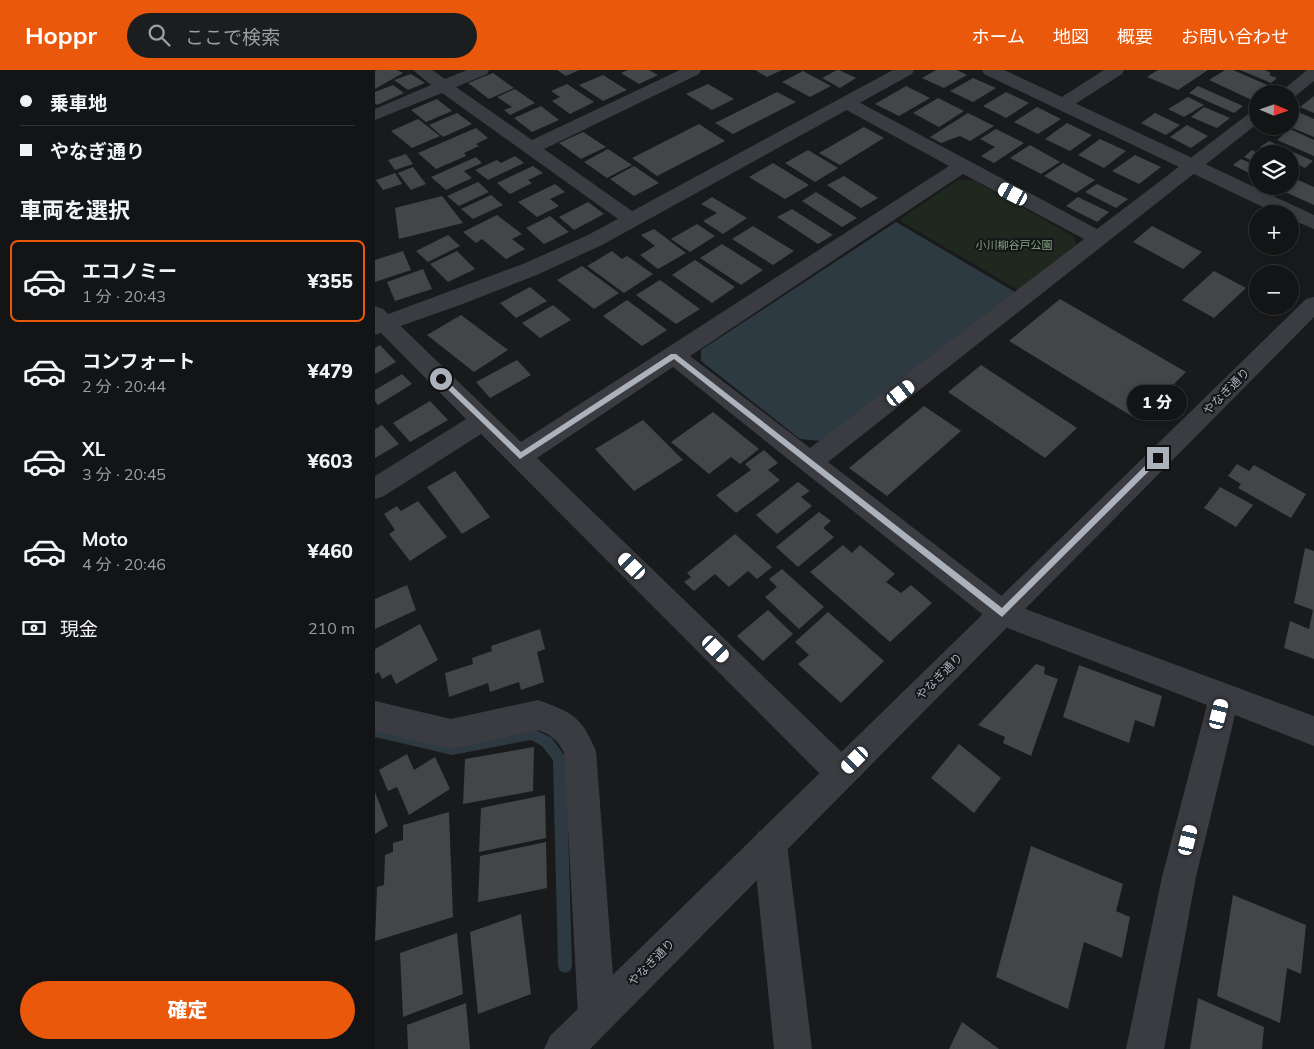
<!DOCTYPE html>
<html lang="ja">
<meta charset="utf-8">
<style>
body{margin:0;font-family:Mulish,"Noto Sans JP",sans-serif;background:#1c1d1e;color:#f1f3f6;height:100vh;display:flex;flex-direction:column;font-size:19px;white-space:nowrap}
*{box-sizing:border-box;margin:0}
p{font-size:16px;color:#9d9ea0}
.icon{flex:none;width:28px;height:28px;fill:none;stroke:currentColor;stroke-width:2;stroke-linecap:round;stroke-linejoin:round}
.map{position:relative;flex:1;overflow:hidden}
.details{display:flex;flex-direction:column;background:#131415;width:375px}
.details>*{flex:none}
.banner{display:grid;align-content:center;height:110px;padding:0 20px;background:#131415}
.needle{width:32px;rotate:92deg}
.controls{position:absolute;left:874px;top:15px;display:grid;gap:10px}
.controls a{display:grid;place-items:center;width:50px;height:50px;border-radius:50%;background:#131415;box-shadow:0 2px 8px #0003,0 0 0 1px #323334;font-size:25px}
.end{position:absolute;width:22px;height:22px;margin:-11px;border:6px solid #abb2bc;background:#111;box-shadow:0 0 0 2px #111}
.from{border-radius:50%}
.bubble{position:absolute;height:35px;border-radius:18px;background:#131415;box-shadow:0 2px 8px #0003,0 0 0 1px #323334;font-size:16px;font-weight:800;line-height:35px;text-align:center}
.car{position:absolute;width:15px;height:30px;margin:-15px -8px;border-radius:6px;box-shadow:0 0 4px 1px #0007;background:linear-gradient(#fff 24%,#345 0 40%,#fff 0 76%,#345 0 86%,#fff 0)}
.banner b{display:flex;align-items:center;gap:18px;height:48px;font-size:19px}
.banner b+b{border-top:1px solid #323334}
.banner i{width:12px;height:12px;background:#f1f3f6}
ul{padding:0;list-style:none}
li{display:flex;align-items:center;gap:15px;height:82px;margin:0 10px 8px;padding:0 10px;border:2px solid transparent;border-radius:8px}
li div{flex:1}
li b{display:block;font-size:19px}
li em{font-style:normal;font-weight:800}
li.on{border-color:#ea580c}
li>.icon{width:45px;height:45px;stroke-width:1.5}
h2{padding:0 20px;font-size:22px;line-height:60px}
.pay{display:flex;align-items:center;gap:12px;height:55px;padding:0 20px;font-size:19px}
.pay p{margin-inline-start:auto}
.button{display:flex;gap:10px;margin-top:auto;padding:10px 20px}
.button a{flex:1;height:58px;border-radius:30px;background:#ea580c;color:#fff;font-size:20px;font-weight:800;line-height:58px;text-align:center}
header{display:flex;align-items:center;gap:30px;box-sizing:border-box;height:70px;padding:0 25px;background:#ea580c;color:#fff}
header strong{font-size:24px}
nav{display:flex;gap:28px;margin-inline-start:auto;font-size:18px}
.search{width:350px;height:45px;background:#1c1d1e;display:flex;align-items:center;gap:12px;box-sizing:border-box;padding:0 18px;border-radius:28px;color:#9d9ea0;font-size:19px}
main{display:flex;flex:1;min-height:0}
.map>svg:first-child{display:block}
.green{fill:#1f281f}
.water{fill:#2e3a41}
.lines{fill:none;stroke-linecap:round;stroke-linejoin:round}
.stream{fill:#2e3a41;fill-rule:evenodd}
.building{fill:#434549}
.minor{fill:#3a3c41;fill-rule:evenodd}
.tertiary{fill:#3a3c41;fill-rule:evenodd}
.route{fill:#abb2bc}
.labels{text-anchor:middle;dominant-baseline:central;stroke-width:4;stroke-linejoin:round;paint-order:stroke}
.far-park-label{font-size:11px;fill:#82a881;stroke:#141517}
.street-label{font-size:12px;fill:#abb2bc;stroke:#141517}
</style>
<header>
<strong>Hoppr</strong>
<div class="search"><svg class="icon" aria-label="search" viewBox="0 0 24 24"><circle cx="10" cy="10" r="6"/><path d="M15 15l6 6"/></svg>ここで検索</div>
<nav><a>ホーム</a><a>地図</a><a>概要</a><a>お問い合わせ</a></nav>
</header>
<main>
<section class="details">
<div class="banner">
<b><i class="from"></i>乗車地</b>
<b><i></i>やなぎ通り</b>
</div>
<h2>車両を選択</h2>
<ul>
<li class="on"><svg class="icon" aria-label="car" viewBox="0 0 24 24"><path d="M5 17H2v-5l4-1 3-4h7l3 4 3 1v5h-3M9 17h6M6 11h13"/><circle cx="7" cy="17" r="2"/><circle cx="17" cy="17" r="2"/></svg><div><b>エコノミー</b><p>1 分 · 20:43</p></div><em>¥355</em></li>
<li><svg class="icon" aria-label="car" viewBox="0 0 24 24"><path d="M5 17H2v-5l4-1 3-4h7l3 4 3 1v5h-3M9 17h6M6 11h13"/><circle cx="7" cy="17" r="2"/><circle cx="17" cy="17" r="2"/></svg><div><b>コンフォート</b><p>2 分 · 20:44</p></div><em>¥479</em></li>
<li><svg class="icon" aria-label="car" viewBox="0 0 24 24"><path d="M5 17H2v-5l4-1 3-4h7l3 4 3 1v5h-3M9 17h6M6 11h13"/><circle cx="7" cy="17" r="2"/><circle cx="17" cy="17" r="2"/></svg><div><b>XL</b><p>3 分 · 20:45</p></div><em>¥603</em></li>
<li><svg class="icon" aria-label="car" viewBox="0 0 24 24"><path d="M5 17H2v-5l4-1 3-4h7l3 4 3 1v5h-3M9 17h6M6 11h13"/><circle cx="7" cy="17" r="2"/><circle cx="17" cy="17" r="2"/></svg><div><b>Moto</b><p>4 分 · 20:46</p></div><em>¥460</em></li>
</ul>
<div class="pay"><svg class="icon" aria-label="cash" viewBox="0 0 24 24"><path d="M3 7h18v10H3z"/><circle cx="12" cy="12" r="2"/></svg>現金<p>210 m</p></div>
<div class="button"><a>確定</a></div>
</section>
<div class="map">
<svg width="939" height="979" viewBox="0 0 939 979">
<rect width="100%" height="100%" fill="#191a1c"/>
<polygon class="green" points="583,110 598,110 698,166 701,175 643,220 524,150"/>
<polygon class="water" points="521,152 640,222 446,371 425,369 326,291 326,280"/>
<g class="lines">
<polygon class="stream" points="0,655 77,673 157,658 177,668 191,688 197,896 195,901 190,903 185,901 183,896 178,690 167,676 156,670 77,685 0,667"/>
</g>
<g class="building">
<polygon points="2,0 22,0 28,3 0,19 0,1"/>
<polygon points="182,0 204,0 191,6"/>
<polygon points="253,0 274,0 283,5 264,14 246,3"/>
<polygon points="380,0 407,0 392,7"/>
<polygon points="462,0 464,0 481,8 465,18 447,8"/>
<polygon points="561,0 582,0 592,5 569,18 547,8"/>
<polygon points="783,0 833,0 803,20 772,7"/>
<polygon points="850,0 858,0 899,18 890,24 882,24 882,29 879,31 834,10"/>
<polygon points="865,0 890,0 896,3 894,5 902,8 896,13"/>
<polygon points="428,1 456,16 435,27 407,12"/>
<polygon points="118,3 139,18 114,29 93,13"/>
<polygon points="36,4 50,13 33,20 19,10"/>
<polygon points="228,5 252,20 228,31 204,15"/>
<polygon points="598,8 621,18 598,32 575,21"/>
<polygon points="192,14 219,32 195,44 177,31 185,27 176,21"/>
<polygon points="333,14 359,29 337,40 311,24"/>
<polygon points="18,15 29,23 2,35 0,33 0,22"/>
<polygon points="531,16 555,28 524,46 500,34"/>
<polygon points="823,16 868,36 859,43 814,23"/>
<polygon points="140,19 160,33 135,45 129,40 137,37 122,27"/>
<polygon points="402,22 421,32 358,64 340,53"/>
<polygon points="631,22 654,33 631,48 608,36"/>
<polygon points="939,26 939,43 925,37"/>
<polygon points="813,27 829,35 809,47 793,39"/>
<polygon points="563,28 589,41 564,57 538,43"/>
<polygon points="62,29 77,41 51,52 36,40"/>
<polygon points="166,36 184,50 157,62 139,48"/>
<polygon points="662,37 686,49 663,64 639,52"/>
<polygon points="829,37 855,48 842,58 816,47"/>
<polygon points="921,41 939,49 939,67 915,57 915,46"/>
<polygon points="82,43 97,54 68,67 54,55"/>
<polygon points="593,43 619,56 595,71 585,66 566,73 555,67"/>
<polygon points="780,43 805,55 791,65 766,53"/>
<polygon points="43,49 65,66 37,78 16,61"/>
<polygon points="692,53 717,65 695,81 670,69"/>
<polygon points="324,54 350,71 282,106 257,88"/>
<polygon points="812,55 833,66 816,78 795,67"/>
<polygon points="489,57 509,68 465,95 444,83"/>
<polygon points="101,58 113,68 101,74 104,76 89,83 91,86 61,99 43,83"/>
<polygon points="621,59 649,73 619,93 606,86 620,77 605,69"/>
<polygon points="915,59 939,70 939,86 902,70"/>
<polygon points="208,62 231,77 206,89 184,73"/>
<polygon points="725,69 751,81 729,98 703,85"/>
<polygon points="894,71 938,91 930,98 915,90 915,84 901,84 885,77"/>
<polygon points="655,75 685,92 666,104 635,88"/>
<polygon points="233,79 257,95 232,108 209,92"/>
<polygon points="433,80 463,98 440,112 410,93"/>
<polygon points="877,80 882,83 882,93 869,87"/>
<polygon points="31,84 38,94 20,100 13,90"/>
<polygon points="760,85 786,97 764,114 737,101"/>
<polygon points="140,86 149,93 113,110 100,100 122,90 126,93"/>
<polygon points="101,87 107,93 89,101 97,108 71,120 56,107"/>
<polygon points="866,89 882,96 882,107 858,95"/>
<polygon points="398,93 434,115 410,129 374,107"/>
<polygon points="688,93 720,110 701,123 669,106"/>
<polygon points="158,96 168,103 153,110 157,113 135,124 122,113"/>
<polygon points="259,96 284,113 259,126 235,109"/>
<polygon points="38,97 51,114 36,120 23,103"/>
<polygon points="20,103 27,114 8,120 1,110"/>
<polygon points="469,106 503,128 486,138 452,115"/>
<polygon points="923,110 939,117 939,135 910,122"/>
<polygon points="103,112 114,122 84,136 72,126"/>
<polygon points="180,114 190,122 175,129 184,136 162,147 143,132"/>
<polygon points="722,114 753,129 741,138 710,122"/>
<polygon points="441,122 482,148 467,157 427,131"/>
<polygon points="116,125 128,135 98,149 86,139"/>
<polygon points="67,126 88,153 24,169 20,138"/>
<polygon points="337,127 372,148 348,164 328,151 342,143 326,134"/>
<polygon points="703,127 734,142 722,152 691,136"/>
<polygon points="213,132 229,144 199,160 184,147"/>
<polygon points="417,139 458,165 443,174 402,147"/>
<polygon points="122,145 147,164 137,169 150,179 131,189 107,169 101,173 88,162"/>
<polygon points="175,146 194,162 169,174 151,158"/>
<polygon points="322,154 340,166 315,182 296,169"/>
<polygon points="378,156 419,181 398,195 357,169"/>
<polygon points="777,156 827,182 808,199 758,172"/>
<polygon points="279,159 311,183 283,199 265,185 280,176 266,165"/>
<polygon points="73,165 85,176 53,192 41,181"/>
<polygon points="347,174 388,200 366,215 325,188"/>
<polygon points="28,181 36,200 0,212 0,190"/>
<polygon points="82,181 100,199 73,212 55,194"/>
<polygon points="237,181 247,189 252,186 278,204 249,223 212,196"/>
<polygon points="320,190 360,217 337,233 297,205"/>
<polygon points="207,196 244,223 219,239 182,210"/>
<polygon points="48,199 57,219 20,231 12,212"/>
<polygon points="839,201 871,218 839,248 807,230"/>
<polygon points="285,210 325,239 301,254 261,225"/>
<polygon points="155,217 172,231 141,248 125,233"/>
<polygon points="685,229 811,302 763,350 634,271"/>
<polygon points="252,230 292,260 267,276 228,246"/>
<polygon points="178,235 196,250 165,268 147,253"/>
<polygon points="86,245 133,280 99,302 52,265"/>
<polygon points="5,275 21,292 0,304 0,278"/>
<polygon points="142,290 156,305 115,328 101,312"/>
<polygon points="606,295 702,358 670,388 573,322"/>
<polygon points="27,304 37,314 3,335 0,331 0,320"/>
<polygon points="55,331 73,350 35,372 18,353"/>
<polygon points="549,336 586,361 512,426 474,398"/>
<polygon points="338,342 384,379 365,394 356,387 334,404 296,372"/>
<polygon points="268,350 308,390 259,421 220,379"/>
<polygon points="7,355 24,374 0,388 0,359"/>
<polygon points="389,380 403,393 393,400 405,410 361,443 341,425 376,400 370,394"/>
<polygon points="862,394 874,401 879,395 931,424 916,448 863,418 866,414 853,406"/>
<polygon points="80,401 115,447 87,464 52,417"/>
<polygon points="423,412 435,421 426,427 437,436 402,464 381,445"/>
<polygon points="845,417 878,435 861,457 829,438"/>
<polygon points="43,431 72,467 35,491 14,464 20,460 9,444 22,436 26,441"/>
<polygon points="444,442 456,451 448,458 459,467 423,497 401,477"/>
<polygon points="360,464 397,497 382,509 373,501 354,517 340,504 319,521 309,512 316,507 312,503"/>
<polygon points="468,475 477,483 485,475 520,504 511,512 526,523 536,515 557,533 515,572 435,502"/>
<polygon points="930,478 939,481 939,589 909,578 915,551 934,559 938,540 919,533"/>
<polygon points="407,499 449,537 424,559 390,527 402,517 394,509"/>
<polygon points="32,515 41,540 0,559 0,529"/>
<polygon points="393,540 418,564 388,591 362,566"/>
<polygon points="453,542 509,591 466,633 423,594 434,585 420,572"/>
<polygon points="45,554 63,590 21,614 16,604 7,609 4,602 0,604 0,579"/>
<polygon points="165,559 170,579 162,582 169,612 146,620 144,612 115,622 113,613 74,627 70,603 98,594 97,588 117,581 116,576"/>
<polygon points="661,594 670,597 669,604 683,609 656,686 628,673 630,667 603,655"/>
<polygon points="704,595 787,626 779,657 760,650 754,673 688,647"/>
<polygon points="584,674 626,708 599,743 556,708"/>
<polygon points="159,677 158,721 88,734 90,689"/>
<polygon points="32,684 39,700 60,687 75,719 34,745 22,717 13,721 4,700"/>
<polygon points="0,722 13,756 0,764"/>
<polygon points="170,725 171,768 104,782 106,738"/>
<polygon points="74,742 78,847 0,871 2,817 9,815 10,785 18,782 18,773 28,770 28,755"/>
<polygon points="171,772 172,818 103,832 105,786"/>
<polygon points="656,776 748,814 741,841 755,847 747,888 709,872 693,939 621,907"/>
<polygon points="858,825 931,855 926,904 912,898 905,953 842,926"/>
<polygon points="146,844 156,924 103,944 95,862"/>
<polygon points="82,863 88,924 28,947 25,883"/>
<polygon points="823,928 889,957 887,979 815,979"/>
<polygon points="91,933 95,979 33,979 32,955"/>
<polygon points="587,952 624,979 574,979"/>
</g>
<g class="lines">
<g class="minor">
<polygon points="38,0 57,0 70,9 92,0 114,0 112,4 81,17 157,70 305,0 326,0 324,4 169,79 264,146 267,150 264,154 257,156 250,154 67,23 0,50 0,39 56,15"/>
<polygon points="729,0 749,0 747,4 694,38 688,39 682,38 679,34 682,30"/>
<polygon points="932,0 939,0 939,11 918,28 915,28 915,24 903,24"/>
<path d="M 472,28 L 478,29 L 722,159 L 876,42 L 882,41 L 882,54 L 453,392 L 637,534 L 939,646 L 939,676 L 860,645 L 821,807 L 789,979 L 751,979 L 787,807 L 832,635 L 617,552 L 298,297 L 162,388 L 477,692 L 482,703 L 477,714 L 466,719 L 455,714 L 106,364 L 9,426 L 0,429 L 0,406 L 91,349 L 0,257 L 0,236 L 8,239 L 146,372 L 574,96 L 466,37 L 463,33 L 466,29 ZM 588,104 L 709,169 L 435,378 L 315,286 Z"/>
<path d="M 163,630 C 198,643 206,646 221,681 L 241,945 L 235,958 L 222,964 L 209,958 L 203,945 L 189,683 C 184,671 175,664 163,660 L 76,679 L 0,661 L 0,631 L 76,649 Z"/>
<polygon points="395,757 407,762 412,774 437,979 399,979 378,774 383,762"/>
</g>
<g class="tertiary">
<polygon points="518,0 539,0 537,4 227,175 164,204 85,235 0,265 0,249 148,194 213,165"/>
<polygon points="607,0 629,0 939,145 939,159 915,149 915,144 903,144 609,4"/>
<polygon points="939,227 939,247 215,979 169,979 175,966 931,229"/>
</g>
</g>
<polygon class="route" points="296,284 301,284 627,538 780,386 786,386 787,388 627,547 299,289 145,389 62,309 68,307 146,382"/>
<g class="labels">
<g class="far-park-label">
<text x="639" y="175">小川柳谷戸公園</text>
</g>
<g class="street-label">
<text transform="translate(851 321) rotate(-45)">やなぎ通り</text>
<text transform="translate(564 606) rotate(-45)">やなぎ通り</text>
<text transform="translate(276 892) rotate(-45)">やなぎ通り</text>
</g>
</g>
</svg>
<div class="controls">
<a><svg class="needle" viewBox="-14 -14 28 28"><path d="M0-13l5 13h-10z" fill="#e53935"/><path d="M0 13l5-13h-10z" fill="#9d9ea0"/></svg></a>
<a><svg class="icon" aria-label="layers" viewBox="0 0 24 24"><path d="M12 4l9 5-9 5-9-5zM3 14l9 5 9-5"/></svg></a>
<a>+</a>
<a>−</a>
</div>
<i class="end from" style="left:66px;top:309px"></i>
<i class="end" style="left:783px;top:388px"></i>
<div class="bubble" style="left:752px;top:315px;width:60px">1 分</div>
<i class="car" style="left:638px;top:124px;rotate:298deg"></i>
<i class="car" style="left:526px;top:323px;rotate:52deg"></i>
<i class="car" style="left:257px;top:496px;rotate:314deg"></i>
<i class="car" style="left:341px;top:579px;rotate:135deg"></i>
<i class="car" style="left:844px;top:644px;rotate:14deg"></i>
<i class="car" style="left:480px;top:690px;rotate:225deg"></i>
<i class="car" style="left:813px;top:770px;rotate:14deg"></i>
</div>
</main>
